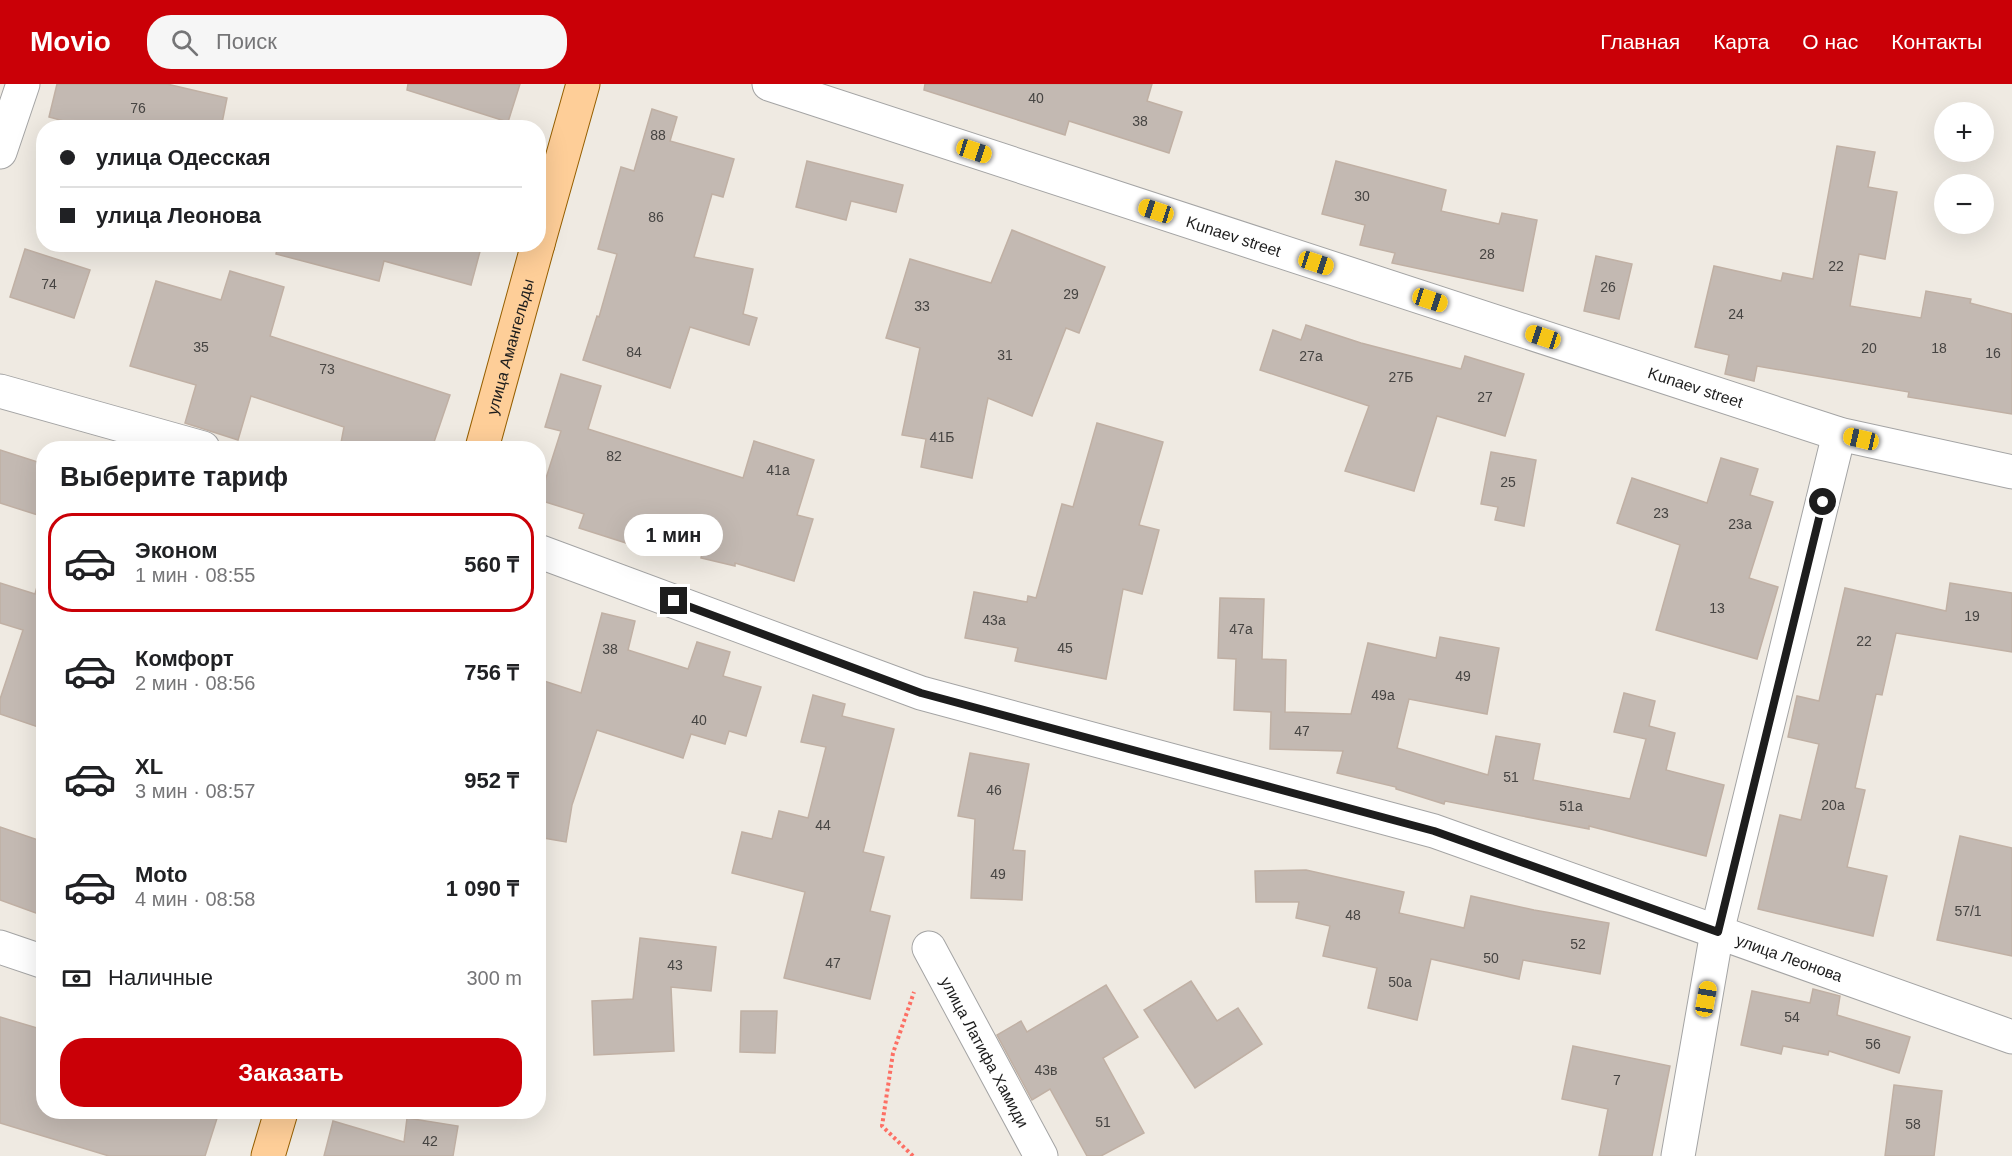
<!DOCTYPE html>
<html lang="ru">
<meta charset="utf-8">
<style>
body{margin:0;font-family:Helvetica,sans-serif;background:#f6f6f6;color:#202124;height:100vh;display:flex;flex-direction:column;font-size:22px;white-space:nowrap}
*{box-sizing:border-box;margin:0}
p{font-size:20px;color:#757577}
.icon{flex:none;width:33px;height:33px;fill:none;stroke:currentColor;stroke-width:2;stroke-linecap:round;stroke-linejoin:round}
.map{position:relative;flex:1;overflow:hidden}
.drawer{position:absolute;left:36px;top:357px;width:510px;height:678px;display:flex;flex-direction:column;background:#fff;border-radius:24px;box-shadow:0 6px 24px #0002}
.drawer>*{flex:none}
.hud{position:absolute;left:36px;top:36px;width:510px;height:132px;border-radius:24px;box-shadow:0 6px 24px #0002;display:grid;align-content:center;height:132px;padding:0 24px;background:#fff}
.controls{position:absolute;left:1934px;top:18px;display:grid;gap:12px}
.controls a{display:grid;place-items:center;width:60px;height:60px;border-radius:50%;background:#fff;box-shadow:0 6px 24px #0002;font-size:30px}
.end{position:absolute;width:27px;height:27px;margin:-14px;border:8px solid #1d1d1d;background:#fff;box-shadow:0 0 0 3px #fff}
.from{border-radius:50%}
.bubble{position:absolute;height:42px;border-radius:21px;background:#fff;box-shadow:0 6px 24px #0002;font-size:20px;font-weight:700;line-height:42px;text-align:center}
.car{position:absolute;width:18px;height:36px;margin:-18px -9px;border-radius:8px;box-shadow:0 0 4px 2px #0007;background:linear-gradient(#f5c518 24%,#345 0 40%,#f5c518 0 76%,#345 0 86%,#f5c518 0)}
.hud b{display:flex;align-items:center;gap:21px;height:57px;font-size:22px}
.hud b+b{border-top:2px solid #e0e0e0}
.hud i{width:15px;height:15px;background:#202124}
ul{padding:0;list-style:none}
li{display:flex;align-items:center;gap:18px;height:99px;margin:0 12px 9px;padding:0 12px;border:3px solid transparent;border-radius:24px}
li div{flex:1}
li b{display:block;font-size:22px}
li em{font-style:normal;font-weight:700}
li.current{border-color:#ca0007}
li>.icon{width:54px;height:54px;stroke-width:1.5}
h2{padding:0 24px;font-size:27px;line-height:72px}
.pay{display:flex;align-items:center;gap:15px;height:66px;padding:0 24px;font-size:22px}
.pay p{margin-inline-start:auto}
.button{display:flex;gap:12px;margin-top:auto;padding:12px 24px}
.button a{flex:1;height:69px;border-radius:24px;background:#ca0007;color:#fff;font-size:24px;font-weight:700;line-height:69px;text-align:center}
header{display:flex;align-items:center;gap:36px;box-sizing:border-box;height:84px;padding:0 30px;background:#ca0007;color:#fff}
header strong{font-size:28px}
nav{display:flex;gap:33px;margin-inline-start:auto;font-size:21px}
.search{width:420px;height:54px;background:#f6f6f6;display:flex;align-items:center;gap:15px;box-sizing:border-box;padding:0 21px;border-radius:24px;color:#757577;font-size:22px}
.map>svg:first-child{display:block}
.building{fill:#c3b9b2;stroke:#c0b0a4;stroke-width:1.5}
.lines{fill:none;stroke-linecap:round;stroke-linejoin:round}
.minor-casing{stroke:#a4a4a4;stroke-width:35}
.major-casing{stroke:#965f00;stroke-width:35}
.path{stroke:#fd6f64;stroke-width:4;stroke-dasharray:3 3;stroke-linecap:butt}
.minor{stroke:#fff;stroke-width:33}
.major{stroke:#fece98;stroke-width:33}
.route{stroke:#1d1d1d;stroke-width:8}
.labels{text-anchor:middle;dominant-baseline:central;stroke-width:5;stroke-linejoin:round;paint-order:stroke}
.number-label{font-size:14px;fill:#464442}
.street-label{font-size:16px;fill:#1d1d1d;stroke:#fff}
</style>
<header>
<strong>Movio</strong>
<div class="search"><svg class="icon" aria-label="search" viewBox="0 0 24 24"><circle cx="10" cy="10" r="6"/><path d="M15 15l6 6"/></svg>Поиск</div>
<nav><a>Главная</a><a>Карта</a><a>О нас</a><a>Контакты</a></nav>
</header>
<div class="map">
<svg width="2012" height="1072" viewBox="0 0 2012 1072">
<rect width="100%" height="100%" fill="#efeae2"/>
<g class="building">
<polygon points="57,0 167,0 227,14 221,44 69,44 71,39 49,33"/>
<polygon points="408,0 520,0 508,38 407,6"/>
<polygon points="925,0 1152,0 1147,17 1182,28 1169,69 1069,37 1065,51 924,6"/>
<polygon points="652,25 677,33 670,57 734,75 723,113 712,110 694,173 753,185 743,230 757,234 749,261 690,243 670,304 583,276 597,232 599,233 617,170 598,165 621,83 634,87"/>
<polygon points="1837,62 1875,68 1868,103 1897,108 1885,175 1859,170 1850,222 1921,234 1926,207 1971,215 1970,219 2012,230 2012,330 1908,313 1909,308 1757,282 1754,297 1725,290 1729,271 1695,263 1714,182 1781,197 1783,189 1813,195"/>
<polygon points="807,77 903,101 896,128 851,117 846,136 796,123"/>
<polygon points="1336,77 1446,106 1441,127 1499,140 1502,129 1537,136 1523,207 1392,179 1395,169 1360,161 1365,141 1322,130"/>
<polygon points="1012,146 1105,183 1079,249 1066,244 1032,332 988,314 972,394 921,383 926,355 902,351 920,264 886,254 910,175 991,199"/>
<polygon points="278,160 482,160 471,201 384,177 379,197 276,170"/>
<polygon points="25,165 90,186 74,234 10,213"/>
<polygon points="1596,172 1632,180 1619,235 1584,227"/>
<polygon points="230,187 284,203 270,252 450,311 432,364 340,364 344,343 251,312 238,356 185,339 196,301 130,282 156,197 221,216"/>
<polygon points="1306,241 1361,259 1461,285 1465,272 1524,290 1505,352 1437,332 1414,407 1345,387 1369,322 1260,286 1273,246 1301,256"/>
<polygon points="561,290 601,302 588,345 743,394 754,357 814,376 797,431 813,435 794,497 735,479 735,482 701,474 706,453 651,435 647,447 631,442 626,459 579,444 584,430 539,416 561,347 545,343"/>
<polygon points="1097,339 1163,358 1139,441 1159,446 1142,510 1123,505 1106,595 1015,577 1018,564 965,554 974,508 1027,518 1028,512 1036,514 1062,420 1073,423"/>
<polygon points="0,366 44,380 44,433 0,419"/>
<polygon points="1491,368 1536,376 1524,442 1495,436 1498,423 1481,420"/>
<polygon points="1721,374 1758,385 1750,411 1773,418 1749,494 1778,503 1757,575 1656,546 1680,461 1617,439 1632,394 1707,419"/>
<polygon points="0,499 35,510 38,499 44,500 44,645 0,630 0,615 23,546 0,539"/>
<polygon points="1950,499 2012,509 2012,568 1896,549 1882,611 1876,610 1855,704 1865,706 1847,783 1887,792 1873,852 1758,825 1780,731 1801,736 1819,660 1788,653 1797,612 1819,617 1845,504 1946,527"/>
<polygon points="1220,514 1264,515 1262,575 1286,576 1285,628 1351,630 1368,559 1436,574 1440,553 1499,564 1487,630 1409,615 1397,664 1488,691 1496,652 1540,660 1533,696 1630,715 1646,655 1614,648 1624,609 1655,617 1649,642 1675,649 1666,686 1724,701 1706,772 1589,742 1589,745 1445,717 1444,720 1396,705 1396,703 1337,689 1343,667 1270,665 1271,628 1234,626 1236,575 1218,574"/>
<polygon points="602,529 635,537 628,566 688,585 697,558 730,568 723,592 761,603 746,652 729,647 725,660 691,650 683,674 597,646 572,721 566,758 538,753 538,595 581,609"/>
<polygon points="813,611 845,620 842,632 894,645 863,768 884,773 870,827 890,832 870,915 784,894 805,808 732,789 742,748 772,755 779,727 808,734 826,663 801,658"/>
<polygon points="970,669 1029,680 1013,766 1025,767 1022,816 971,814 975,735 958,732"/>
<polygon points="0,743 44,758 44,832 0,816"/>
<polygon points="1960,752 2012,764 2012,872 1937,856"/>
<polygon points="1306,786 1404,808 1399,829 1464,844 1471,812 1534,826 1609,839 1600,890 1523,876 1519,895 1431,875 1417,936 1368,924 1377,884 1323,872 1330,842 1296,834 1299,818 1256,818 1255,787"/>
<polygon points="640,854 716,863 711,907 671,903 674,967 594,971 592,917 633,915"/>
<polygon points="1191,897 1217,937 1238,924 1262,960 1195,1004 1144,926"/>
<polygon points="1106,901 1138,953 1103,974 1144,1049 1101,1072 1087,1072 1050,1005 1032,1016 997,951 1021,937 1027,948"/>
<polygon points="1813,905 1840,912 1837,931 1910,953 1899,989 1829,967 1828,971 1783,962 1781,970 1741,961 1752,907 1810,919"/>
<polygon points="741,927 777,927 775,969 740,968"/>
<polygon points="0,933 44,946 44,1028 219,1028 205,1072 109,1072 0,1039"/>
<polygon points="1573,962 1670,982 1652,1072 1599,1072 1608,1025 1562,1015"/>
<polygon points="1894,1001 1942,1007 1934,1072 1885,1072"/>
<polygon points="407,1034 458,1042 453,1072 324,1072 333,1037 404,1058"/>
</g>
<g class="lines">
<g class="minor-casing">
<g id="minor">
<path id="s1" d="M 769,0 L 1839,350 L 2012,388"/>
<polyline points="0,68 23,0"/>
<polyline points="0,307 203,364"/>
<path id="s2" d="M 538,467 L 921,609 L 1434,747 L 2012,953"/>
<polyline points="0,863 44,878"/>
<path id="s3" d="M 929,864 L 1041,1072"/>
<polyline points="1678,1072 1717,848 1839,350"/>
</g>
</g>
<g class="major-casing">
<g id="major">
<polyline points="538,160 583,0"/>
<path id="s4" d="M 482,364 L 538,160"/>
<polyline points="268,1072 281,1028"/>
</g>
</g>
<polyline class="path" points="913,1072 882,1042 893,969 914,908"/>
<use href="#minor" class="minor"/>
<use href="#major" class="major"/>
</g>
<g class="lines">
<polyline class="route" points="674,517 921,609 1434,747 1718,848 1823,418"/>
</g>
<g class="labels">
<g class="number-label">
<text x="1036" y="14">40</text>
<text x="138" y="24">76</text>
<text x="1140" y="37">38</text>
<text x="658" y="51">88</text>
<text x="1362" y="112">30</text>
<text x="656" y="133">86</text>
<text x="1487" y="170">28</text>
<text x="1836" y="182">22</text>
<text x="49" y="200">74</text>
<text x="1608" y="203">26</text>
<text x="1071" y="210">29</text>
<text x="922" y="222">33</text>
<text x="1736" y="230">24</text>
<text x="201" y="263">35</text>
<text x="1869" y="264">20</text>
<text x="1939" y="264">18</text>
<text x="634" y="268">84</text>
<text x="1993" y="269">16</text>
<text x="1005" y="271">31</text>
<text x="1311" y="272">27а</text>
<text x="327" y="285">73</text>
<text x="1401" y="293">27Б</text>
<text x="1485" y="313">27</text>
<text x="942" y="353">41Б</text>
<text x="614" y="372">82</text>
<text x="778" y="386">41а</text>
<text x="1508" y="398">25</text>
<text x="1661" y="429">23</text>
<text x="1740" y="440">23а</text>
<text x="1717" y="524">13</text>
<text x="1972" y="532">19</text>
<text x="994" y="536">43а</text>
<text x="1241" y="545">47а</text>
<text x="1864" y="557">22</text>
<text x="1065" y="564">45</text>
<text x="610" y="565">38</text>
<text x="1463" y="592">49</text>
<text x="1383" y="611">49а</text>
<text x="699" y="636">40</text>
<text x="1302" y="647">47</text>
<text x="1511" y="693">51</text>
<text x="994" y="706">46</text>
<text x="1833" y="721">20а</text>
<text x="1571" y="722">51а</text>
<text x="823" y="741">44</text>
<text x="998" y="790">49</text>
<text x="1968" y="827">57/1</text>
<text x="1353" y="831">48</text>
<text x="1578" y="860">52</text>
<text x="1491" y="874">50</text>
<text x="833" y="879">47</text>
<text x="675" y="881">43</text>
<text x="1400" y="898">50а</text>
<text x="1792" y="933">54</text>
<text x="1873" y="960">56</text>
<text x="1046" y="986">43в</text>
<text x="1617" y="996">7</text>
<text x="1103" y="1038">51</text>
<text x="1913" y="1040">58</text>
<text x="430" y="1057">42</text>
</g>
<g class="street-label">
<text stroke="none"><textPath href="#s1" startOffset="489">Kunaev street</textPath></text>
<text stroke="none"><textPath href="#s4" startOffset="105">улица Амангельды</textPath></text>
<text stroke="none"><textPath href="#s1" startOffset="975">Kunaev street</textPath></text>
<text stroke="none"><textPath href="#s2" startOffset="1317">улица Леонова</textPath></text>
<text stroke="none"><textPath href="#s3" startOffset="118">улица Латифа Хамиди</textPath></text>
</g>
</g>
</svg>
<div class="controls">
<a>+</a>
<a>−</a>
</div>
<i class="end from" style="left:1823px;top:418px"></i>
<i class="end" style="left:674px;top:517px"></i>
<div class="bubble" style="left:624px;top:430px;width:99px">1 мин</div>
<i class="car" style="left:974px;top:67px;rotate:108deg"></i>
<i class="car" style="left:1156px;top:127px;rotate:288deg"></i>
<i class="car" style="left:1316px;top:179px;rotate:108deg"></i>
<i class="car" style="left:1430px;top:216px;rotate:108deg"></i>
<i class="car" style="left:1543px;top:253px;rotate:288deg"></i>
<i class="car" style="left:1861px;top:355px;rotate:283deg"></i>
<i class="car" style="left:1706px;top:915px;rotate:10deg"></i>
<div class="hud">
<b><i class="from"></i>улица Одесская</b>
<b><i></i>улица Леонова</b>
</div>
<section class="drawer">
<h2>Выберите тариф</h2>
<ul>
<li class="current"><svg class="icon" aria-label="car" viewBox="0 0 24 24"><path d="M5 17H2v-5l4-1 3-4h7l3 4 3 1v5h-3M9 17h6M6 11h13"/><circle cx="7" cy="17" r="2"/><circle cx="17" cy="17" r="2"/></svg><div><b>Эконом</b><p>1 мин · 08:55</p></div><em>560 ₸</em></li>
<li><svg class="icon" aria-label="car" viewBox="0 0 24 24"><path d="M5 17H2v-5l4-1 3-4h7l3 4 3 1v5h-3M9 17h6M6 11h13"/><circle cx="7" cy="17" r="2"/><circle cx="17" cy="17" r="2"/></svg><div><b>Комфорт</b><p>2 мин · 08:56</p></div><em>756 ₸</em></li>
<li><svg class="icon" aria-label="car" viewBox="0 0 24 24"><path d="M5 17H2v-5l4-1 3-4h7l3 4 3 1v5h-3M9 17h6M6 11h13"/><circle cx="7" cy="17" r="2"/><circle cx="17" cy="17" r="2"/></svg><div><b>XL</b><p>3 мин · 08:57</p></div><em>952 ₸</em></li>
<li><svg class="icon" aria-label="car" viewBox="0 0 24 24"><path d="M5 17H2v-5l4-1 3-4h7l3 4 3 1v5h-3M9 17h6M6 11h13"/><circle cx="7" cy="17" r="2"/><circle cx="17" cy="17" r="2"/></svg><div><b>Moto</b><p>4 мин · 08:58</p></div><em>1 090 ₸</em></li>
</ul>
<div class="pay"><svg class="icon" aria-label="cash" viewBox="0 0 24 24"><path d="M3 7h18v10H3z"/><circle cx="12" cy="12" r="2"/></svg>Наличные<p>300 m</p></div>
<div class="button"><a>Заказать</a></div>
</section>
</div>
